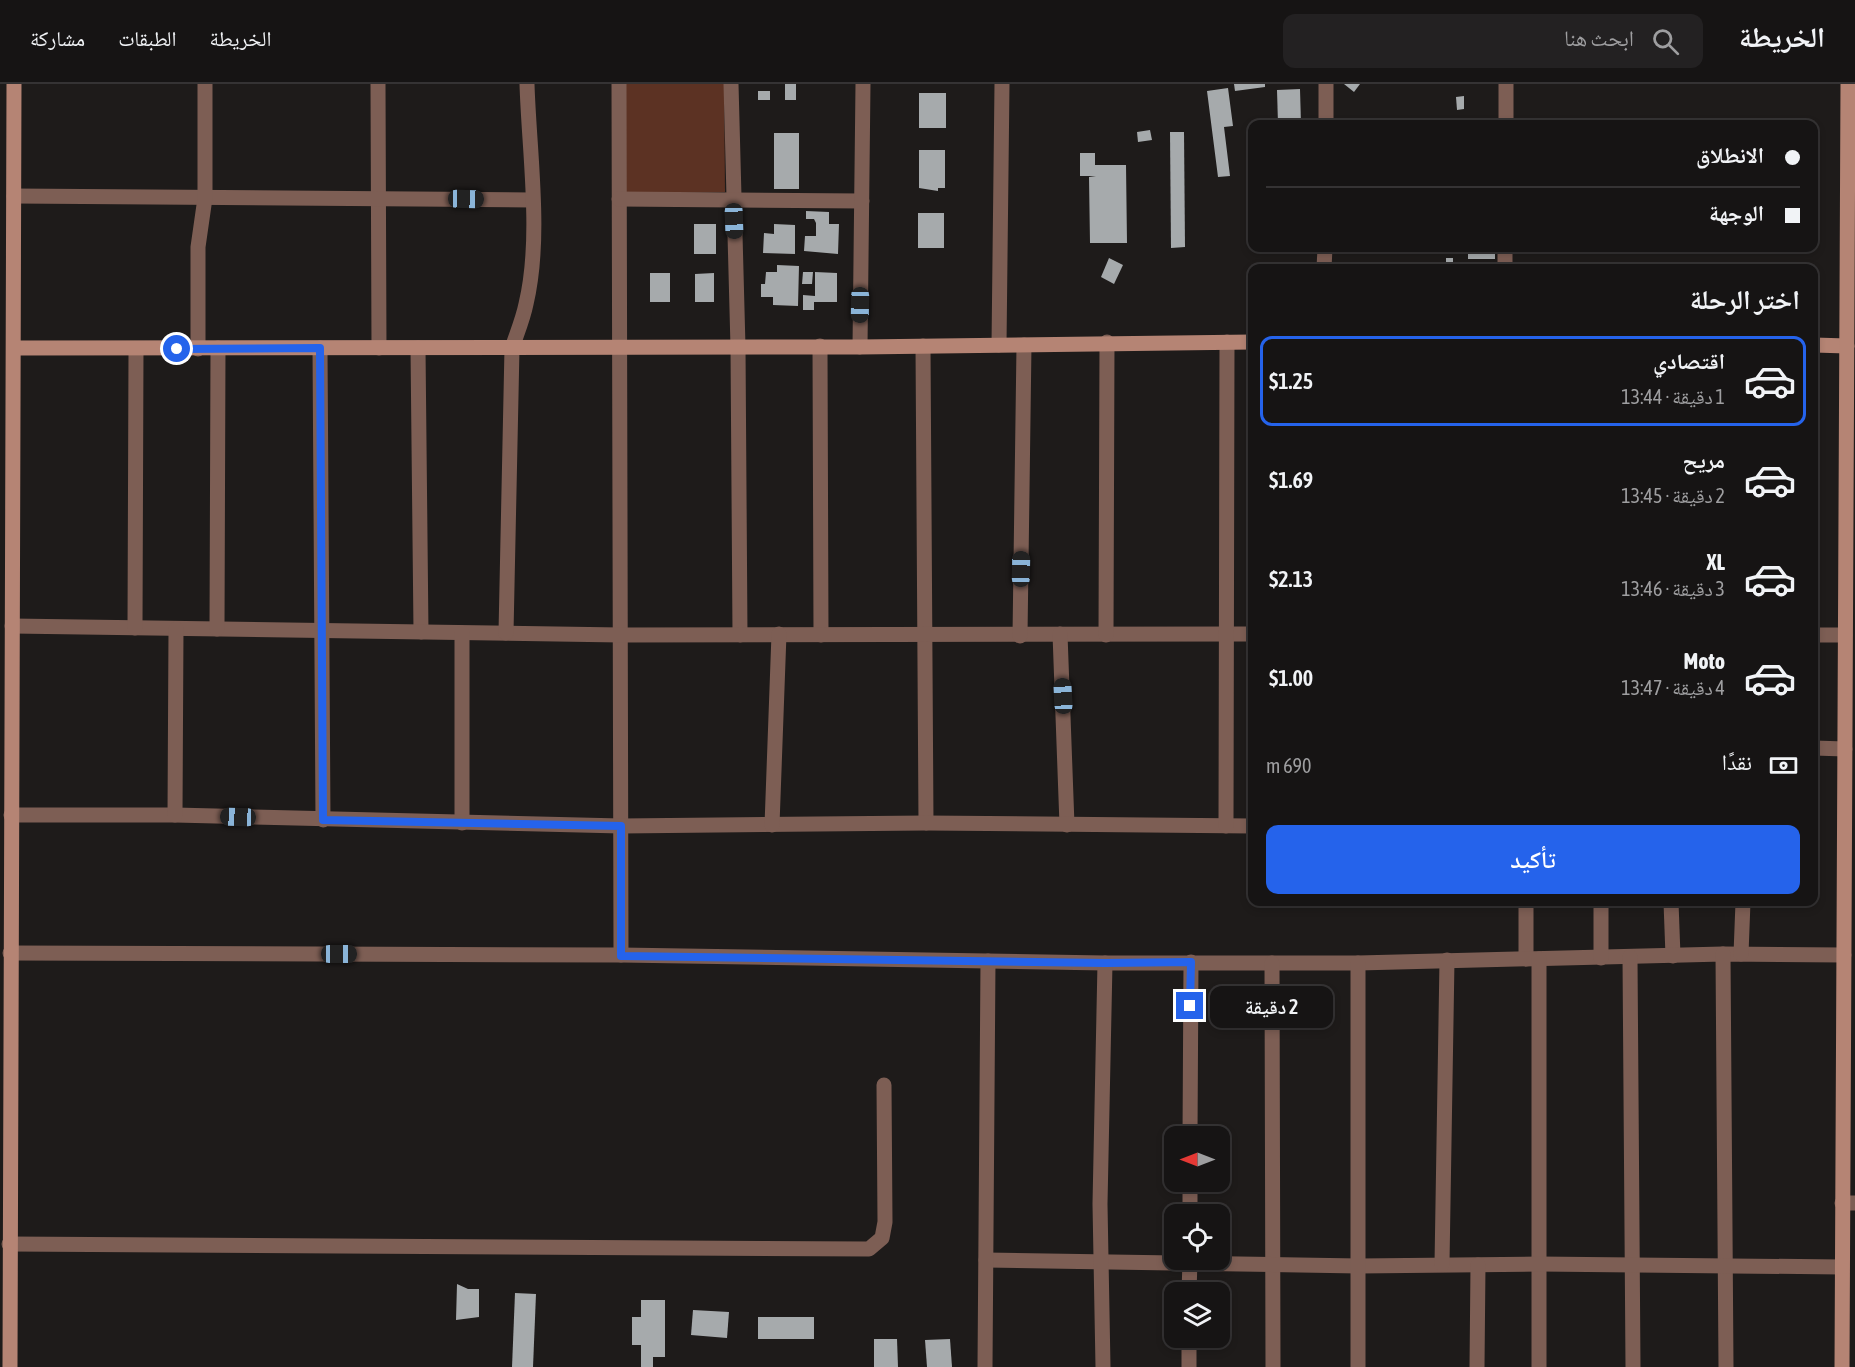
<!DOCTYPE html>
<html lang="ar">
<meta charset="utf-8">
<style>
body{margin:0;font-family:"Asap Condensed","Noto Naskh Arabic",sans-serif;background:#232122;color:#f1f3f6;direction:rtl;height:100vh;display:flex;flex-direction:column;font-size:22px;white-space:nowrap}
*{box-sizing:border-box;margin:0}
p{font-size:20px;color:#9e9ea0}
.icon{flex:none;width:33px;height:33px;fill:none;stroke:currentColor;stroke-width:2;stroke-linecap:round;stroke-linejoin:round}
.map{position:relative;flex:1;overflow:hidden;direction:ltr}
.sheet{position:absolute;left:1248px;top:180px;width:570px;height:642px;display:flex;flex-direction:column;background:#161414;border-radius:12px;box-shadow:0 3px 9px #0003,0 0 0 2px #353334;direction:rtl}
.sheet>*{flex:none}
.banner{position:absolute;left:1248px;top:36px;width:570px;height:132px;border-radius:12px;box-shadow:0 3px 9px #0003,0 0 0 2px #353334;direction:rtl;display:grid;align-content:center;height:132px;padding:0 18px;background:#161414}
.needle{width:39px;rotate:270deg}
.tools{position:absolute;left:1164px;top:1042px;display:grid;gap:12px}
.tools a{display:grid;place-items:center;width:66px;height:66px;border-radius:12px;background:#161414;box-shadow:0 3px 9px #0003,0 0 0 2px #353334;font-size:30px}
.end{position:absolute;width:27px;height:27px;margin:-14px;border:8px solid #2563eb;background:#fff;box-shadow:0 0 0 3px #fff}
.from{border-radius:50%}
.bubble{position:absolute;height:42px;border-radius:12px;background:#161414;box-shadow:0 3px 9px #0003,0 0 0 2px #353334;font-size:20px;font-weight:600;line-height:42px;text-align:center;direction:rtl}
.car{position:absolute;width:18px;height:36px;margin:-18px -9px;border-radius:8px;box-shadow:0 0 4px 2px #0007;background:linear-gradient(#222 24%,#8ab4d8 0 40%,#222 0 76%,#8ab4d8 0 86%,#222 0)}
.banner b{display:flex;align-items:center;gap:21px;height:57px;font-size:22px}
.banner b+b{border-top:2px solid #353334}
.banner i{width:15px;height:15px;background:#f1f3f6}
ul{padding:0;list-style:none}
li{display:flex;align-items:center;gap:18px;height:90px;margin:0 12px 9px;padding:0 6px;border:3px solid transparent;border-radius:12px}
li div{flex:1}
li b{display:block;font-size:22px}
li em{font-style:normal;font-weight:600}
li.current{border-color:#2563eb}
li>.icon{width:54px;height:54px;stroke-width:1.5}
h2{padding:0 18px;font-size:27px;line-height:72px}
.pay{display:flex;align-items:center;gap:15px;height:66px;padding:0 18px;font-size:22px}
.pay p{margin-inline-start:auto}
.action{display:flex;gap:12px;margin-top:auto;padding:12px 18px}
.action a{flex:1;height:69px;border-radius:12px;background:#2563eb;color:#fff;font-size:24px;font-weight:600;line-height:69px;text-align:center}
header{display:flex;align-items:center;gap:36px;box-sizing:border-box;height:84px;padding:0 30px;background:#161414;border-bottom:2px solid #353334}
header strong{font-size:28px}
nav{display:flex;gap:33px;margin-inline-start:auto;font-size:21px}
.search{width:420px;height:54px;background:#232122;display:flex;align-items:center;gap:15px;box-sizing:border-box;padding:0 21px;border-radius:12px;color:#9e9ea0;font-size:22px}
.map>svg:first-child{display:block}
.green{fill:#5c3223}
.building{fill:#a6aaac}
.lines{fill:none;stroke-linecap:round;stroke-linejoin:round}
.street{stroke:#7d5e54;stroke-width:15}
.secondary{stroke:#b58474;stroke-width:15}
.route{stroke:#2563eb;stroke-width:8}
</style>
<header>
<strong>الخريطة</strong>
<div class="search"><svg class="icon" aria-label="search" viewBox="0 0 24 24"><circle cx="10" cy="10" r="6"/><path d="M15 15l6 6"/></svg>ابحث هنا</div>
<nav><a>الخريطة</a><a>الطبقات</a><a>مشاركة</a></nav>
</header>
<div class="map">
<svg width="1855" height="1283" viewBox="0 0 1855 1283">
<rect width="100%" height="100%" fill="#1e1b1a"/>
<polygon class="green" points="625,0 724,0 725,108 626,109"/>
<g class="building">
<rect x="785" y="0" width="11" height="16"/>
<polygon points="1234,0 1265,0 1265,3 1235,7"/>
<polygon points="1344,0 1360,0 1354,8"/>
<polygon points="1228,4 1233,42 1224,43 1230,92 1218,93 1207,7"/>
<polygon points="1300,5 1301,40 1278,40 1277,6"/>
<rect x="758" y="7" width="12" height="9"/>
<rect x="919" y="9" width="27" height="35"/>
<polygon points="1464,12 1464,25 1457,26 1456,13"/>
<rect x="1345" y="35" width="10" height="5"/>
<polygon points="1150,46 1152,56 1138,58 1137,48"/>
<polygon points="1170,48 1184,48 1185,163 1171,164"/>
<rect x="774" y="49" width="25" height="56"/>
<polygon points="919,66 945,66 945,104 938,104 938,107 919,104"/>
<polygon points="1080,69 1095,69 1095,81 1126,81 1127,159 1090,159 1089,93 1096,92 1080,92"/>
<polygon points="806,127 829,128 829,140 839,140 838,170 804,167 805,152 816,152 816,139 814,135 806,135"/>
<rect x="918" y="129" width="26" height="35"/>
<rect x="694" y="140" width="22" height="30"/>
<polygon points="774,140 795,141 795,170 763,169 764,149 774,150"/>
<rect x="1468" y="164" width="27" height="11"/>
<rect x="1731" y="164" width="12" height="6"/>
<polygon points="1109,174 1123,181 1114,200 1101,193"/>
<rect x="1446" y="174" width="7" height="7"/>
<polygon points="777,181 799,182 798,222 773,221 773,213 761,213 761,200 765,200 766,188 777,188"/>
<polygon points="803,188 813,188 812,200 802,200"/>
<polygon points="815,188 837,189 837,218 814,218 814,226 803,226 803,211 815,212"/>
<rect x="650" y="189" width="20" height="29"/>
<polygon points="714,189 714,218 695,218 695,190"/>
<polygon points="457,1200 468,1205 479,1205 479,1233 456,1236"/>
<polygon points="515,1209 536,1210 533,1283 512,1283"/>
<polygon points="641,1216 665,1216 665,1273 653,1273 653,1283 641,1283 641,1261 632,1261 632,1233 641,1233"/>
<polygon points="693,1226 729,1228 727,1254 691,1251"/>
<rect x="758" y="1233" width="56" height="22"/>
<polygon points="874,1255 897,1255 898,1283 874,1283"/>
<polygon points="950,1255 952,1283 927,1283 925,1256"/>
</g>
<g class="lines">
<g class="street">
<polyline points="378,0 379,264"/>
<polyline points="619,0 621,871"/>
<polyline points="731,0 738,263 740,551"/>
<polyline points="1326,40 1326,0"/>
<polyline points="1506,40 1506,0"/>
<polyline points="14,112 532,116"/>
<polyline points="619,115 862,117"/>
<polyline points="1324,184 1325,164"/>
<polyline points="1505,184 1505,164"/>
<polyline points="999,261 1002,0"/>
<polyline points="820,262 821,551"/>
<polyline points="923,262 926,739"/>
<polyline points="860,263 863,0"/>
<polyline points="320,264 323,736"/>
<polyline points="418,264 421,548"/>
<polyline points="198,265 198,163 205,114 205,0"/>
<polyline points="12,542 621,551 1252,550"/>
<polyline points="135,544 136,265"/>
<polyline points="217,545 218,264"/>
<polyline points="462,549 462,739"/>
<path d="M 506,549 L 512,264 C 517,249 523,235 526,220 C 542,153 529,68 527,0"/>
<polyline points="1060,550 1067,741"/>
<polyline points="1106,551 1107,258"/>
<polyline points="1814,551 1845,551"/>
<polyline points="1020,552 1024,261"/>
<polyline points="1814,664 1845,665"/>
<polyline points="11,731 175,731 621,742 926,739 1252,742"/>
<polyline points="175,731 176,545"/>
<polyline points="772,741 779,550"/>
<polyline points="1226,742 1227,258"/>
<polyline points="1526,818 1526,875"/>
<polyline points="1671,818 1673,872"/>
<polyline points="10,869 621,871 1105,879 1358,879 1723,870 1844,871"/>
<polyline points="1723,870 1726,1283"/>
<polyline points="1741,870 1743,818"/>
<polyline points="1630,873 1633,1283"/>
<polyline points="1601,874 1601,818"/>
<polyline points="1539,875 1539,1283"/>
<polyline points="1272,879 1273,1283"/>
<polyline points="1190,1053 1191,878"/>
<polyline points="1842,1119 1855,1119"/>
<polyline points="1190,1131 1190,1098"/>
<polyline points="9,1160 869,1165 882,1154 885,1138 884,1001"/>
<polyline points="986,1176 1359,1182 1539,1180 1842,1183"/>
<polyline points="1442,1180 1447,876"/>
<polyline points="1189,1209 1190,1176"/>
<polyline points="985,1283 988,877"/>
<polyline points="1103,1283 1100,1120 1105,879"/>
<polyline points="1189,1283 1189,1254"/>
<polyline points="1358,1283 1358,879"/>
<polyline points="1477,1283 1478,1181"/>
</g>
<g class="secondary">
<polyline points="1814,261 1847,262"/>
<polyline points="14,264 860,263 1252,258"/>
<polyline points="10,1283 14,0"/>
<polyline points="1842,1283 1848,0"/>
</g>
</g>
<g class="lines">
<polyline class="route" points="177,265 320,264 323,736 621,742 621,872 1105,879 1191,878 1190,922"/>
</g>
</svg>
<div class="tools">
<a><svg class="needle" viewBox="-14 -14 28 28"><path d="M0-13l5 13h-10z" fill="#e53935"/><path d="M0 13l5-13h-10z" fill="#9e9ea0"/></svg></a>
<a><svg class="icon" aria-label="locate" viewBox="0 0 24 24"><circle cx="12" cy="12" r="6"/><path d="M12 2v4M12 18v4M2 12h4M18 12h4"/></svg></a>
<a><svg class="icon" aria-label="layers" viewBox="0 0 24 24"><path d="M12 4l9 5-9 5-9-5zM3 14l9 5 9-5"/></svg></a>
</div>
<i class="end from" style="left:177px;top:265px"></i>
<i class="end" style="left:1190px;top:922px"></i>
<div class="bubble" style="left:1210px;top:902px;width:123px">2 دقيقة</div>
<i class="car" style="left:466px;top:115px;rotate:91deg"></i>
<i class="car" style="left:734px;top:137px;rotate:178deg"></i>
<i class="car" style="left:860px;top:221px;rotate:181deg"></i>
<i class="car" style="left:1021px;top:485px;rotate:1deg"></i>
<i class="car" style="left:1063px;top:612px;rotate:357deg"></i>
<i class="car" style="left:238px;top:733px;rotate:272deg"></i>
<i class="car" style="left:339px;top:870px;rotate:90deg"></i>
<div class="banner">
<b><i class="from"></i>الانطلاق</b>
<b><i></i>الوجهة</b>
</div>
<section class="sheet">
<h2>اختر الرحلة</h2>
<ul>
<li class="current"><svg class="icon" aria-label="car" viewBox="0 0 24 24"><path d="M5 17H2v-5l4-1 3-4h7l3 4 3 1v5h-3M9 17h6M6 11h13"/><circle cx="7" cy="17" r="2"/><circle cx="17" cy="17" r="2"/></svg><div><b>اقتصادي</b><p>1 دقيقة · 13:44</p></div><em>$1.25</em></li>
<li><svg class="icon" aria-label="car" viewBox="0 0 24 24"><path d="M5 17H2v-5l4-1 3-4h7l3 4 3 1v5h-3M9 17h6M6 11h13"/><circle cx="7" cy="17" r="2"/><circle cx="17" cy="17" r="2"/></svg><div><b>مريح</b><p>2 دقيقة · 13:45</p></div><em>$1.69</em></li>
<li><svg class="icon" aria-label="car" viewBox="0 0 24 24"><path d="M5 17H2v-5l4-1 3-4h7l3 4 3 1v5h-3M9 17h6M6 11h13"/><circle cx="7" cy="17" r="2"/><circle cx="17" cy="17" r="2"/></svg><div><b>XL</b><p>3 دقيقة · 13:46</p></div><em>$2.13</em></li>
<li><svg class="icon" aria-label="car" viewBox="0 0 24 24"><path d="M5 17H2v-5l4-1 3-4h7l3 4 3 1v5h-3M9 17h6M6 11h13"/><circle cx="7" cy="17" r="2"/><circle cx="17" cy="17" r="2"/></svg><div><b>Moto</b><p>4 دقيقة · 13:47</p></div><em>$1.00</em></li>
</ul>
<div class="pay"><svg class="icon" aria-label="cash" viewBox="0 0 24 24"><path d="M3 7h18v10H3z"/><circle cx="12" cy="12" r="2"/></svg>نقدًا<p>690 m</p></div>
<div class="action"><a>تأكيد</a></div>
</section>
</div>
